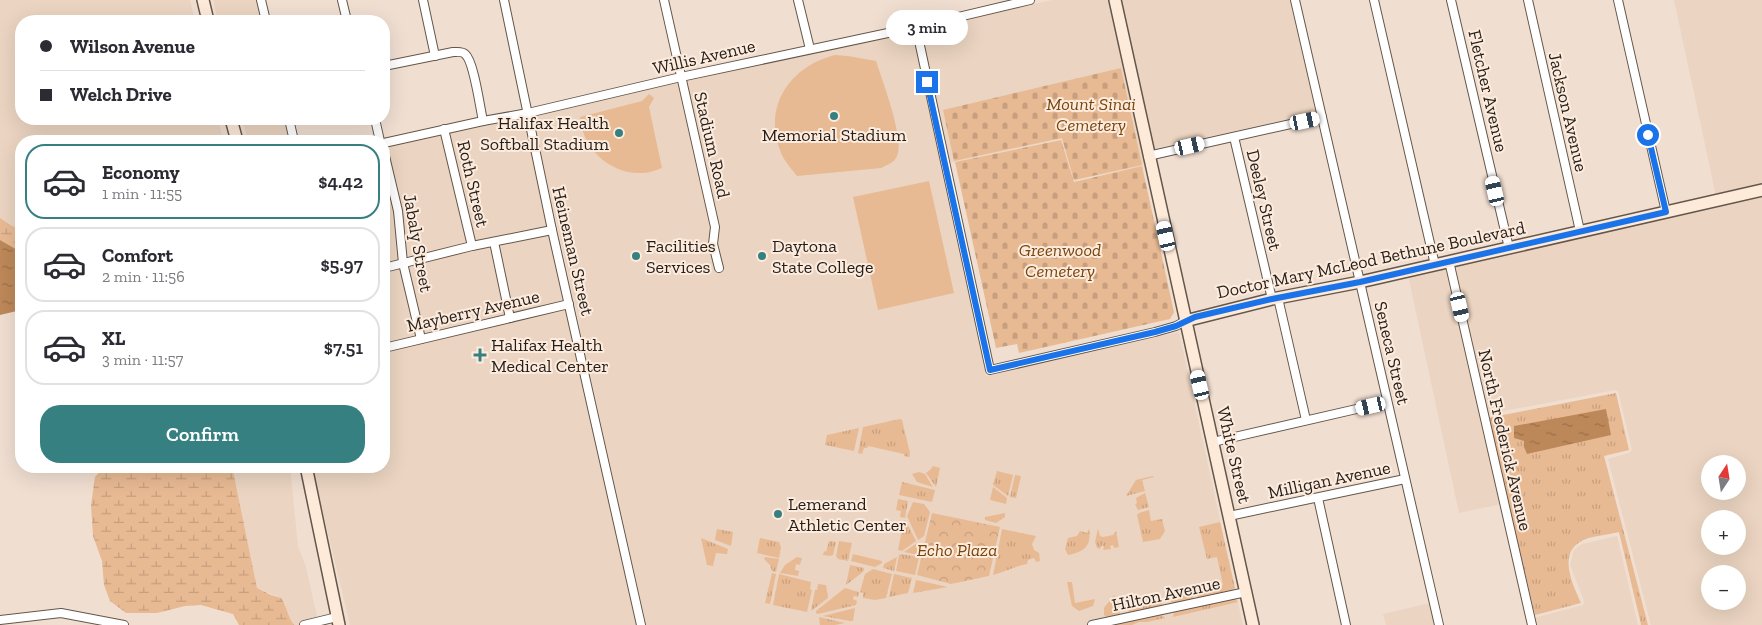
<!DOCTYPE html>
<meta charset="utf-8">
<style>
body{margin:0;font-family:"Zilla Slab",serif;background:#f2f2f3;color:#2b2b33;height:100vh;display:flex;flex-direction:column;font-size:19px;white-space:nowrap}
*{box-sizing:border-box;margin:0}
p{font-size:16px;color:#7c7c81}
.icon{flex:none;width:28px;height:28px;fill:none;stroke:currentColor;stroke-width:2;stroke-linecap:round;stroke-linejoin:round}
.map{position:relative;flex:1;overflow:hidden}
.sheet{position:absolute;left:15px;top:135px;width:375px;height:338px;display:flex;flex-direction:column;background:#fff;border-radius:20px;box-shadow:0 5px 20px #0002}
.sheet>*{flex:none}
.banner{position:absolute;left:15px;top:15px;width:375px;height:110px;border-radius:20px;box-shadow:0 5px 20px #0002;display:grid;align-content:center;height:110px;padding:0 25px;background:#fff}
.needle{width:32px;rotate:12deg}
.controls{position:absolute;left:1701px;top:455px;display:grid;gap:10px}
.controls a{display:grid;place-items:center;width:45px;height:45px;border-radius:50%;background:#fff;box-shadow:0 5px 20px #0002;font-size:25px}
.end{position:absolute;width:22px;height:22px;margin:-11px;border:6px solid #1a73e8;background:#fff;box-shadow:0 0 0 2px #fff}
.from{border-radius:50%}
.bubble{position:absolute;height:35px;border-radius:18px;background:#fff;box-shadow:0 5px 20px #0002;font-size:16px;font-weight:600;line-height:35px;text-align:center}
.car{position:absolute;width:15px;height:30px;margin:-15px -8px;border-radius:6px;box-shadow:0 0 4px 1px #0007;background:linear-gradient(#fff 24%,#345 0 40%,#fff 0 76%,#345 0 86%,#fff 0)}
.banner b{display:flex;align-items:center;gap:18px;height:48px;font-size:19px}
.banner b+b{border-top:1px solid #e1e1e2}
.banner i{width:12px;height:12px;background:#2b2b33}
ul{padding:9px 0 0;list-style:none}
li{display:flex;align-items:center;gap:15px;height:75px;margin:0 10px 8px;padding:0 15px;border:2px solid #e1e1e2;border-radius:20px}
li div{flex:1}
li b{display:block;font-size:19px}
li em{font-style:normal;font-weight:600}
li.current{border-color:#378081}
li>.icon{width:45px;height:45px;stroke-width:1.5}
.cta{display:flex;gap:10px;margin-top:auto;padding:10px 25px}
.cta a{flex:1;height:58px;border-radius:20px;background:#378081;color:#fff;font-size:20px;font-weight:600;line-height:58px;text-align:center}
.map>svg:first-child{display:block}
.built{fill:#ebd4c1;fill-rule:evenodd}
.grass{fill:url(#grass-tufts)}
.wetland{fill:url(#wetland-marsh)}
.cemetery{fill:url(#cemetery-stones)}
.park{fill:url(#park-crowns)}
.garden{fill:#e8ba93}
.water{fill:url(#water-ripples)}
.lines{fill:none;stroke-linecap:round;stroke-linejoin:round}
.street-casing{stroke:#64564a;stroke-width:10}
.secondary-casing{stroke:#64564a;stroke-width:14}
.street{stroke:#fff;stroke-width:8}
.secondary{stroke:#feead9;stroke-width:11}
.route{stroke:#1a73e8;stroke-width:6}
.poi-dot{fill:#378081;stroke:#fdecde;stroke-width:2}
.labels{text-anchor:middle;dominant-baseline:central;stroke-width:4;stroke-linejoin:round;paint-order:stroke}
.street-label{font-size:18px;fill:#241e19;stroke:#fdecde}
.park-label{font-size:18px;font-style:italic;fill:#79450c;stroke:#fdecde}
.poi-label{font-size:18px;fill:#241e19;stroke:#fdecde;text-anchor:start}
</style>
<div class="map">
<svg width="1762" height="625" viewBox="0 0 1762 625">
<defs>
<pattern id="grass-tufts" width="24" height="20" patternUnits="userSpaceOnUse" patternTransform="scale(1.25)"><rect width="24" height="20" fill="#e8ba93"/><path d="M3 7l-1-3M5 7V3M7 7l1-3M15 17l-1-3M17 17v-4M19 17l1-3" fill="none" stroke="#c79f7e"/></pattern>
<pattern id="wetland-marsh" width="20" height="14" patternUnits="userSpaceOnUse" patternTransform="scale(1.25)"><rect width="20" height="14" fill="#e8ba93"/><path d="M1 5h8M5 5V1M11 12h8M15 12V8" fill="none" stroke="#c79f7e"/></pattern>
<pattern id="cemetery-stones" width="16" height="16" patternUnits="userSpaceOnUse" patternTransform="scale(1.25)"><rect width="16" height="16" fill="#e8ba93"/><path d="M2 7V4a2 2 0 0 1 4 0v3zM10 15v-3a2 2 0 0 1 4 0v3z" fill="#c79f7e"/></pattern>
<pattern id="park-crowns" width="20" height="18" patternUnits="userSpaceOnUse" patternTransform="scale(1.25)"><rect width="20" height="18" fill="#e8ba93"/><path d="M2 6a3 3 0 1 1 6 0M12 15a3 3 0 1 1 6 0" fill="none" stroke="#c79f7e"/></pattern>
<pattern id="water-ripples" width="26" height="14" patternUnits="userSpaceOnUse" patternTransform="scale(1.25)"><rect width="26" height="14" fill="#bd8859"/><path d="M2 4q2-2 4 0t4 0M15 11q2-2 4 0t4 0" fill="none" stroke="#996f49"/></pattern>
</defs>
<rect width="100%" height="100%" fill="#f0ded1"/>
<g class="built">
<polygon points="0,0 190,0 195,21 21,21 21,119 218,119 223,141 21,141 21,229 12,226 0,218"/>
<polygon points="213,0 257,0 262,21 218,21"/>
<polygon points="1052,0 1291,0 1317,113 1158,148 1142,166 1074,181 1061,139 940,165 986,376 1179,332 1243,625 646,625 534,122 536,117 542,112"/>
<polygon points="1674,0 1762,0 1762,186 1716,196"/>
<polygon points="518,118 523,120 525,123 636,625 350,625 312,466 384,466 384,147"/>
<polygon points="242,119 285,119 290,141 248,141"/>
<path d="M 1762,194 L 1762,625 L 1651,625 L 1608,459 L 1629,453 L 1632,450 L 1618,391 L 1615,390 L 1488,414 L 1454,264 ZM 1710,464 L 1738,464 L 1738,491 L 1710,491 ZM 1710,519 L 1738,519 L 1738,546 L 1710,546 ZM 1710,574 L 1738,574 L 1738,601 L 1710,601 Z"/>
<polygon points="1447,266 1501,504 1459,513 1408,275"/>
<polygon points="232,466 290,466 298,546 306,567 319,625 294,625 288,616 285,604 281,598 257,588"/>
<polygon points="1617,536 1638,625 1535,625 1534,618 1583,605 1584,601 1570,565 1574,550 1582,544"/>
<polygon points="1430,603 1435,625 1386,625 1383,614"/>
</g>
<g class="grass">
<path d="M 1616,393 L 1629,450 L 1604,456 L 1648,625 L 1641,625 L 1640,620 L 1619,532 C 1608,535 1588,536 1580,542 C 1558,555 1573,585 1581,603 L 1535,615 L 1488,418 Z"/>
<polygon points="900,419 902,420 910,453 909,457 904,456 904,454 868,446 867,448 864,448 862,454 858,453 863,427"/>
<polygon points="859,428 854,451 825,445 827,435"/>
<polygon points="933,466 940,468 936,487 926,473 931,469"/>
<polygon points="997,471 1013,475 1008,496 993,485"/>
<polygon points="919,472 925,474 933,487 917,482 912,474"/>
<polygon points="1015,475 1021,476 1016,498 1010,497"/>
<polygon points="1153,476 1154,477 1142,480 1145,491 1126,496 1136,480"/>
<polygon points="902,482 935,490 932,502 899,495"/>
<polygon points="993,487 1007,498 1006,504 990,500"/>
<polygon points="1145,493 1149,507 1138,510 1135,504 1137,503 1136,498"/>
<polygon points="898,499 908,501 905,518 900,517 901,511 896,510"/>
<polygon points="913,502 924,504 930,512 924,536 918,540 907,516"/>
<polygon points="1149,510 1151,521 1162,519 1165,531 1160,539 1143,542 1137,515 1139,513"/>
<polygon points="1005,513 1005,517 996,523 985,520 985,517"/>
<polygon points="904,520 906,521 916,541 902,551 898,550"/>
<polygon points="1220,522 1235,588 1230,592 1198,599 1196,591 1223,585 1217,557 1207,559 1199,527"/>
<polygon points="717,529 733,532 731,546 715,540"/>
<path d="M 1002,529 L 1036,536 L 1032,544 L 1034,550 L 1039,553 L 1040,561 L 1036,562 L 1034,558 L 1028,560 L 1027,564 C 1015,566 1005,572 993,575 Z"/>
<path d="M 1089,529 C 1092,547 1083,552 1068,555 L 1065,549 L 1068,538 L 1077,536 L 1080,531 L 1087,533 Z"/>
<polygon points="1098,529 1100,536 1103,537 1113,535 1116,531 1119,547 1114,548 1113,545 1110,546 1111,549 1103,550 1104,547 1102,545 1100,549 1097,548 1095,542"/>
<polygon points="701,538 728,549 727,554 716,553 713,566 707,565"/>
<polygon points="760,538 779,542 781,547 779,558 757,553"/>
<polygon points="829,541 836,542 833,555 830,556 823,555 824,551 826,552"/>
<polygon points="839,541 852,543 848,561 838,559 836,556"/>
<polygon points="917,543 921,550 919,555 904,552"/>
<polygon points="853,554 882,561 882,563 875,567 851,561"/>
<polygon points="901,554 919,557 915,575 896,571 899,555"/>
<polygon points="765,557 779,559 776,572 772,571 770,565 764,559"/>
<polygon points="797,557 802,558 800,565 796,564 795,570 799,571 798,576 780,573 785,565"/>
<polygon points="897,557 894,571 883,568 884,564"/>
<polygon points="850,565 864,568 863,572 846,585"/>
<polygon points="873,569 892,574 886,598 875,600 863,598 863,593 860,592 865,574"/>
<polygon points="772,573 776,574 770,604 765,603"/>
<polygon points="779,574 811,582 810,589 812,590 807,612 773,605"/>
<polygon points="894,574 912,578 908,593 889,597"/>
<polygon points="916,580 948,587 913,593"/>
<polygon points="818,584 826,585 828,598 811,611 815,590 817,590"/>
<polygon points="845,588 859,592 858,597 854,596 853,599 857,601 856,605 818,614 816,613 816,611"/>
<polygon points="1192,592 1194,600 1175,604 1171,602 1172,596"/>
<polygon points="1114,595 1117,598 1120,613 1119,615 1107,617 1104,615 1104,608"/>
<polygon points="1157,599 1162,601 1162,605 1160,608 1129,612 1128,608 1131,605"/>
<polygon points="1230,599 1235,599 1238,602 1173,617 1174,612"/>
<polygon points="855,608 853,621 850,621 823,616"/>
<polygon points="1162,615 1165,618 1147,622 1139,622 1132,625 1107,625"/>
<polygon points="819,617 845,623 835,625 820,625"/>
</g>
<g class="wetland">
<polygon points="0,218 12,226 21,229 21,252 0,240"/>
<path d="M 105,466 L 232,466 L 257,588 L 271,595 L 281,598 C 287,606 287,616 294,625 L 239,625 L 233,614 L 201,605 L 185,606 L 157,613 L 126,613 L 110,601 L 104,585 L 102,561 L 93,536 L 91,505 L 95,477 Z"/>
</g>
<g class="cemetery">
<polygon points="1121,68 1142,165 1074,180 1062,138 954,161 943,110"/>
<polygon points="1061,140 1074,182 1142,166 1174,312 1170,319 1019,353 1017,344 996,348 955,162"/>
</g>
<polygon class="park" points="932,513 1000,527 989,576 951,584 917,575"/>
<g class="garden">
<path d="M 835,55 L 848,56 L 876,61 C 882,80 905,140 897,156 C 894,163 887,165 881,168 L 797,176 C 791,168 783,160 780,150 C 763,105 791,66 835,55 Z"/>
<path d="M 649,94 L 654,98 L 649,107 L 662,168 C 656,170 649,173 643,173 C 610,175 582,148 580,117 L 642,101 Z"/>
<polygon points="929,181 954,293 878,310 853,197"/>
<polygon points="1067,582 1072,582 1075,603 1095,599 1093,606 1079,611 1072,606"/>
</g>
<g class="water">
<polygon points="0,240 21,252 21,310 0,315"/>
<polygon points="1606,409 1611,435 1527,454 1524,447 1524,441 1514,438 1514,426"/>
</g>
<g class="lines">
<g class="street-casing">
<g id="street">
<polyline points="261,0 266,21"/>
<polyline points="342,0 347,21"/>
<polyline points="423,0 435,56"/>
<polyline points="504,0 552,230 641,625"/>
<polyline points="664,0 715,227 713,244 719,268"/>
<polyline points="798,0 810,49"/>
<polyline points="1295,0 1439,625"/>
<polyline points="1374,0 1435,265"/>
<polyline points="1451,0 1509,248"/>
<polyline points="1528,0 1580,231"/>
<polyline points="1618,0 1666,212"/>
<polyline points="916,27 990,370 1155,332 1176,326 1185,321"/>
<path d="M 384,66 L 453,52 C 458,52 462,51 465,54 C 474,61 480,108 483,121"/>
<polyline points="289,119 294,141"/>
<polyline points="375,119 380,141"/>
<polyline points="444,129 472,246"/>
<polyline points="1234,137 1272,299"/>
<polyline points="384,143 483,121 528,113 681,77 916,27 1030,0"/>
<polyline points="384,152 398,211 403,263 421,339"/>
<polyline points="1148,156 1322,117"/>
<polyline points="494,242 510,318"/>
<polyline points="1449,261 1532,625"/>
<polyline points="384,268 472,246 552,230"/>
<polyline points="1278,298 1306,420"/>
<polyline points="384,348 569,304"/>
<polyline points="1213,442 1387,402"/>
<polyline points="1318,498 1346,625"/>
<polyline points="1229,516 1405,479"/>
<polyline points="0,620 61,613 124,625"/>
<polyline points="304,625 337,617"/>
<polyline points="1092,625 1246,592"/>
</g>
</g>
<g class="secondary-casing">
<g id="secondary">
<polyline points="203,0 208,21"/>
<polyline points="1115,0 1253,625"/>
<polyline points="231,119 237,141"/>
<polyline points="1185,321 1272,299 1360,282 1762,190"/>
<polyline points="306,466 339,625"/>
</g>
</g>
<use href="#street" class="street"/>
<use href="#secondary" class="secondary"/>
</g>
<g class="lines">
<polyline class="route" points="927,82 990,370 1155,332 1176,326 1195,317 1272,299 1360,282 1666,212 1648,135"/>
</g>
<g class="poi-dot">
<circle cx="834" cy="116" r="5"/>
<circle cx="619" cy="133" r="5"/>
<circle cx="636" cy="256" r="5"/>
<circle cx="762" cy="256" r="5"/>
<path d="M477.5 347.5h5v5h5v5h-5v5h-5v-5h-5v-5h5z"/>
<circle cx="778" cy="514" r="5"/>
</g>
<g class="labels">
<g class="street-label">
<text transform="translate(704 57) rotate(-13)">Willis Avenue</text>
<text transform="translate(1488 91) rotate(77)">Fletcher Avenue</text>
<text transform="translate(1568 112) rotate(77)">Jackson Avenue</text>
<text transform="translate(712 145) rotate(77)">Stadium Road</text>
<text transform="translate(473 184) rotate(77)">Roth Street</text>
<text transform="translate(1264 200) rotate(77)">Deeley Street</text>
<text transform="translate(418 243) rotate(80)">Jabaly Street</text>
<text transform="translate(573 251) rotate(77)">Heineman Street</text>
<text transform="translate(1371 260) rotate(-12)">Doctor Mary McLeod Bethune Boulevard</text>
<text transform="translate(473 311) rotate(-13)">Mayberry Avenue</text>
<text transform="translate(1392 353) rotate(77)">Seneca Street</text>
<text transform="translate(1505 440) rotate(77)">North Frederick Avenue</text>
<text transform="translate(1234 455) rotate(77)">White Street</text>
<text transform="translate(1329 480) rotate(-12)">Milligan Avenue</text>
<text transform="translate(1166 594) rotate(-12)">Hilton Avenue</text>
</g>
<g class="park-label">
<text x="1091" y="104">Mount Sinai<tspan x="1091" dy="21">Cemetery</tspan></text>
<text x="1060" y="250">Greenwood<tspan x="1060" dy="21">Cemetery</tspan></text>
<text x="957" y="550">Echo Plaza</text>
</g>
<g class="poi-label">
<text x="609" y="123" text-anchor="end">Halifax Health<tspan x="609" dy="21">Softball Stadium</tspan></text>
<text x="834" y="135" text-anchor="middle">Memorial Stadium</text>
<text x="646" y="246">Facilities<tspan x="646" dy="21">Services</tspan></text>
<text x="772" y="246">Daytona<tspan x="772" dy="21">State College</tspan></text>
<text x="491" y="345">Halifax Health<tspan x="491" dy="21">Medical Center</tspan></text>
<text x="788" y="504">Lemerand<tspan x="788" dy="21">Athletic Center</tspan></text>
</g>
</g>
</svg>
<div class="controls">
<a><svg class="needle" viewBox="-14 -14 28 28"><path d="M0-13l5 13h-10z" fill="#e53935"/><path d="M0 13l5-13h-10z" fill="#7c7c81"/></svg></a>
<a>+</a>
<a>−</a>
</div>
<i class="end from" style="left:1648px;top:135px"></i>
<i class="end" style="left:927px;top:82px"></i>
<div class="bubble" style="left:886px;top:10px;width:82px">3 min</div>
<i class="car" style="left:1305px;top:121px;rotate:78deg"></i>
<i class="car" style="left:1190px;top:146px;rotate:77deg"></i>
<i class="car" style="left:1495px;top:191px;rotate:347deg"></i>
<i class="car" style="left:1166px;top:236px;rotate:347deg"></i>
<i class="car" style="left:1460px;top:307px;rotate:167deg"></i>
<i class="car" style="left:1200px;top:385px;rotate:347deg"></i>
<i class="car" style="left:1371px;top:406px;rotate:257deg"></i>
<div class="banner">
<b><i class="from"></i>Wilson Avenue</b>
<b><i></i>Welch Drive</b>
</div>
<section class="sheet">
<ul>
<li class="current"><svg class="icon" aria-label="car" viewBox="0 0 24 24"><path d="M5 17H2v-5l4-1 3-4h7l3 4 3 1v5h-3M9 17h6M6 11h13"/><circle cx="7" cy="17" r="2"/><circle cx="17" cy="17" r="2"/></svg><div><b>Economy</b><p>1 min · 11:55</p></div><em>$4.42</em></li>
<li><svg class="icon" aria-label="car" viewBox="0 0 24 24"><path d="M5 17H2v-5l4-1 3-4h7l3 4 3 1v5h-3M9 17h6M6 11h13"/><circle cx="7" cy="17" r="2"/><circle cx="17" cy="17" r="2"/></svg><div><b>Comfort</b><p>2 min · 11:56</p></div><em>$5.97</em></li>
<li><svg class="icon" aria-label="car" viewBox="0 0 24 24"><path d="M5 17H2v-5l4-1 3-4h7l3 4 3 1v5h-3M9 17h6M6 11h13"/><circle cx="7" cy="17" r="2"/><circle cx="17" cy="17" r="2"/></svg><div><b>XL</b><p>3 min · 11:57</p></div><em>$7.51</em></li>
</ul>
<div class="cta"><a>Confirm</a></div>
</section>
</div>
